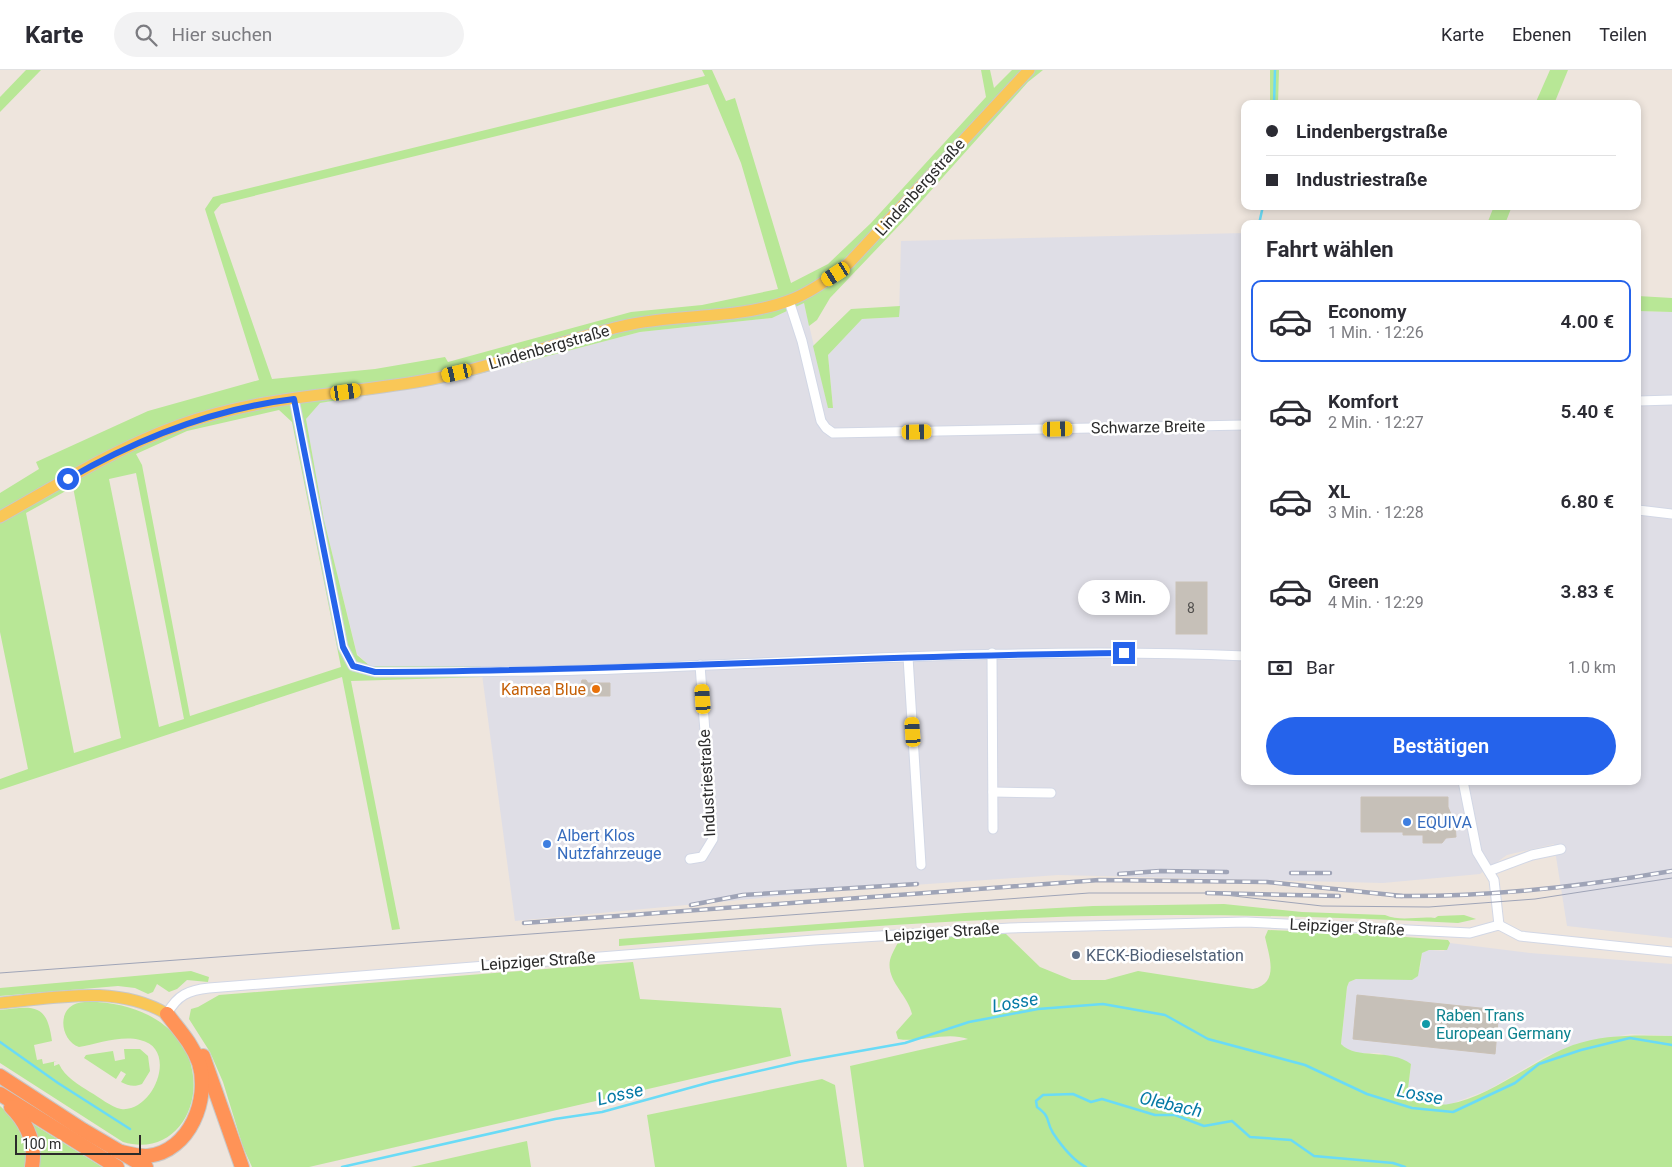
<!DOCTYPE html>
<html lang="de">
<meta charset="utf-8">
<style>
body{margin:0;font-family:Roboto,sans-serif;background:#f2f2f3;color:#2b2b33;height:100vh;display:flex;flex-direction:column;font-size:19px;white-space:nowrap}
*{box-sizing:border-box;margin:0}
p{font-size:16px;color:#7c7c81}
.icon{flex:none;width:28px;height:28px;fill:none;stroke:currentColor;stroke-width:2;stroke-linecap:round;stroke-linejoin:round}
.map{position:relative;flex:1;overflow:hidden}
.drawer{position:absolute;left:1241px;top:150px;width:400px;height:565px;display:flex;flex-direction:column;background:#fff;border-radius:10px;box-shadow:0 2px 8px #0003}
.drawer>*{flex:none}
.banner{position:absolute;left:1241px;top:30px;width:400px;height:110px;border-radius:10px;box-shadow:0 2px 8px #0003;display:grid;align-content:center;height:110px;padding:0 25px;background:#fff}
.scale{position:absolute;left:15px;bottom:12px;width:126px;box-sizing:border-box;padding-left:5px;border:2px solid #2b2b2b;border-top:0;font-size:14px;line-height:18px;white-space:nowrap;color:#2b2b2b;-webkit-text-stroke:4px #fff;paint-order:stroke}
.end{position:absolute;width:22px;height:22px;margin:-11px;border:6px solid #2563eb;background:#fff;box-shadow:0 0 0 2px #fff}
.from{border-radius:50%}
.bubble{position:absolute;height:35px;border-radius:18px;background:#fff;box-shadow:0 2px 8px #0003;font-size:16px;font-weight:600;line-height:35px;text-align:center}
.car{position:absolute;width:15px;height:30px;margin:-15px -8px;border-radius:6px;box-shadow:0 0 4px 1px #0007;background:linear-gradient(#f5c518 24%,#345 0 40%,#f5c518 0 76%,#345 0 86%,#f5c518 0)}
.banner b{display:flex;align-items:center;gap:18px;height:48px;font-size:19px}
.banner b+b{border-top:1px solid #e1e1e2}
.banner i{width:12px;height:12px;background:#2b2b33}
ul{padding:0;list-style:none}
li{display:flex;align-items:center;gap:15px;height:82px;margin:0 10px 8px;padding:0 15px;border:2px solid transparent;border-radius:10px}
li div{flex:1}
li b{display:block;font-size:19px}
li em{font-style:normal;font-weight:600}
li.current{border-color:#2563eb}
li>.icon{width:45px;height:45px;stroke-width:1.5}
h2{padding:0 25px;font-size:22px;line-height:60px}
.pay{display:flex;align-items:center;gap:12px;height:55px;padding:0 25px;font-size:19px}
.pay p{margin-inline-start:auto}
.cta{display:flex;gap:10px;margin-top:auto;padding:10px 25px}
.cta a{flex:1;height:58px;border-radius:30px;background:#2563eb;color:#fff;font-size:20px;font-weight:600;line-height:58px;text-align:center}
header{display:flex;align-items:center;gap:30px;box-sizing:border-box;height:70px;padding:0 25px;background:#fff;border-bottom:1px solid #e1e1e2}
header strong{font-size:24px}
nav{display:flex;gap:28px;margin-inline-start:auto;font-size:18px}
.search{width:350px;height:45px;background:#f2f2f3;display:flex;align-items:center;gap:12px;box-sizing:border-box;padding:0 18px;border-radius:28px;color:#7c7c81;font-size:19px}
.map>svg:first-child{display:block}
.industrial{fill:#dfdee6}
.green{fill:#b8e796;fill-rule:evenodd}
.lines{fill:none;stroke-linecap:round;stroke-linejoin:round}
.stream{stroke:#6adbf6;stroke-width:2.5}
.building{fill:#c6c0b8;stroke:#cac1b6}
.minor-casing{stroke:#d2d7e5;stroke-width:11}
.major-casing{stroke:#c8c8c8;stroke-width:13}
.highway-casing{stroke:#c8c8c8;stroke-width:16}
.minor{stroke:#fff;stroke-width:9}
.major{stroke:#f9c757;stroke-width:11}
.highway{stroke:#ff9357;stroke-width:14}
.tram{stroke:#9fa4b7;stroke-width:1}
.rail-casing{stroke:#9fa4b7;stroke-width:4.5}
.rail{stroke:#fff;stroke-width:2.5;stroke-dasharray:8;stroke-linecap:butt}
.route{stroke:#2563eb;stroke-width:6}
.food-dot{fill:#e8710a;stroke:#fff;stroke-width:2}
.shop-dot{fill:#3f7fe0;stroke:#fff;stroke-width:2}
.service-dot{fill:#5c6f8a;stroke:#fff;stroke-width:2}
.culture-dot{fill:#0f9aa8;stroke:#fff;stroke-width:2}
.labels{text-anchor:middle;dominant-baseline:central;stroke-width:5;stroke-linejoin:round;paint-order:stroke}
.number-label{font-size:14px;fill:#52504e}
.street-label{font-size:16px;fill:#2b2b2b;stroke:#fff}
.food-label{font-size:16px;fill:#c56008;stroke:#fff;text-anchor:end}
.shop-label{font-size:16px;fill:#366cbe;stroke:#fff;text-anchor:start}
.service-label{font-size:16px;fill:#4e5e75;stroke:#fff;text-anchor:start}
.culture-label{font-size:16px;fill:#0d838f;stroke:#fff;text-anchor:start}
.water-label{font-size:18px;font-style:italic;fill:#067aa5;stroke:#fff}
</style>
<header>
<strong>Karte</strong>
<div class="search"><svg class="icon" aria-label="search" viewBox="0 0 24 24"><circle cx="10" cy="10" r="6"/><path d="M15 15l6 6"/></svg>Hier suchen</div>
<nav><a>Karte</a><a>Ebenen</a><a>Teilen</a></nav>
</header>
<div class="map">
<svg width="1672" height="1097" viewBox="0 0 1672 1097">
<rect width="100%" height="100%" fill="#eee5dd"/>
<g class="industrial">
<polygon points="1245,163 1243,225 1245,226 1245,711 1638,711 1638,241 1672,242 1672,868 1567,856 1554,774 1507,785 1480,804 1383,813 1058,805 856,819 515,851 481,597 370,596 357,584 324,450 306,349 319,333 448,312 640,262 772,248 804,233 828,337 833,337 828,285 862,249 899,247 901,171"/>
<polygon points="1450,873 1530,883 1672,894 1672,966 1630,964 1576,974 1546,986 1488,1020 1448,1035 1415,1031 1408,1020 1411,994 1379,983 1357,983 1346,979 1341,974 1347,917 1349,912 1356,909 1420,898 1422,883 1429,880 1444,881"/>
</g>
<g class="green">
<polygon points="26,0 41,0 0,42 0,27"/>
<path d="M 702,0 L 712,0 L 726,31 L 735,28 L 791,213 L 828,194 L 871,153 L 986,27 L 981,0 L 990,0 L 994,18 L 1012,0 L 1043,0 L 1028,12 L 910,144 L 830,228 L 817,250 L 809,256 L 804,233 L 772,248 L 640,262 L 448,312 L 320,333 L 306,349 L 324,450 L 357,585 L 370,596 L 481,596 L 483,607 L 351,611 L 400,859 L 392,860 L 342,607 L 0,720 L 0,709 L 28,699 L 0,562 L 0,423 L 39,399 L 36,392 L 148,341 L 259,310 L 205,139 L 213,127 L 705,6 ZM 708,14 L 741,93 L 778,219 L 702,235 L 631,242 L 448,292 L 445,287 L 375,299 L 272,309 L 214,142 L 221,134 ZM 279,340 L 292,352 L 341,597 L 190,646 L 142,395 L 136,384 L 187,361 ZM 136,403 L 184,649 L 159,657 L 109,409 ZM 73,417 L 121,668 L 74,683 L 26,443 Z"/>
<polygon points="1270,0 1279,0 1278,34 1270,34"/>
<polygon points="1550,0 1568,0 1554,34 1535,34"/>
<polygon points="1494,136 1512,136 1505,154 1487,154"/>
<polygon points="1638,226 1672,228 1672,242 1638,241"/>
<polygon points="900,236 899,247 862,249 828,285 833,338 828,338 813,276 851,239"/>
<path d="M 1224,834 L 1302,842 L 1385,845 C 1401,852 1418,846 1435,848 L 1438,846 L 1464,845 L 1476,849 L 1458,853 C 1316,846 1174,842 1032,848 C 894,853 756,865 619,876 L 619,869 L 965,843 L 1093,836 Z"/>
<path d="M 1268,860 L 1363,864 L 1448,870 L 1450,873 L 1447,880 L 1429,880 L 1422,883 L 1418,906 L 1412,910 L 1356,909 L 1349,912 L 1347,917 L 1341,974 C 1356,990 1390,978 1411,994 L 1408,1019 L 1415,1030 C 1425,1032 1439,1036 1449,1034 C 1489,1028 1533,990 1573,975 C 1605,964 1639,965 1672,966 L 1672,1097 L 864,1097 L 850,996 L 968,969 C 946,961 921,973 898,969 L 896,962 L 912,944 C 908,925 886,911 890,890 C 892,883 897,875 900,868 L 1006,864 L 1040,897 L 1072,910 L 1105,910 L 1138,901 L 1253,919 C 1280,913 1269,886 1265,867 Z"/>
<polygon points="633,892 640,929 781,938 791,986 309,1097 252,1097 243,1077 223,1012 210,982 189,949 191,939 198,937 219,925"/>
<polygon points="191,901 209,907 208,912 187,910 177,919 169,922 157,914 153,922 148,924 135,918 118,916 0,926 0,918"/>
<path d="M 97,932 C 236,942 207,1097 123,1072 L 0,993 L 0,940 C 34,936 47,933 52,971 L 34,975 L 37,990 L 42,989 L 43,994 L 57,991 L 54,992 L 54,996 L 59,994 C 65,1007 79,1015 90,1022 C 99,1027 111,1037 121,1039 C 154,1043 179,978 140,970 C 121,965 97,974 79,977 C 62,971 57,944 73,935 C 79,931 90,932 97,932 Z"/>
<path d="M 124,979 L 140,979 L 148,986 L 150,1001 L 142,1014 C 135,1017 128,1016 121,1012 L 126,1004 L 121,1001 L 116,1009 L 84,988 L 86,985 L 113,981 L 115,991 L 125,989 Z"/>
<polygon points="822,1009 835,1015 847,1097 655,1097 647,1045"/>
<path d="M 0,1036 C 20,1054 27,1069 25,1097 L 0,1097 Z"/>
<polygon points="28,1051 102,1097 33,1097"/>
<polygon points="527,1071 531,1097 411,1097"/>
</g>
<g class="lines">
<g class="stream">
<polyline points="1274,34 1275,0"/>
<polyline points="1259,154 1263,136"/>
<polyline points="0,972 58,1013 130,1059"/>
<polyline points="342,1097 555,1049 602,1042 711,1012 798,992 905,973 969,952 1038,939 1103,934 1165,945 1208,969 1305,995 1367,1024 1412,1038 1453,1042 1515,1013 1539,994 1581,980 1630,968 1672,975"/>
<path d="M 1086,1097 C 1074,1091 1061,1075 1053,1063 C 1045,1050 1052,1048 1037,1037 L 1036,1031 L 1043,1025 L 1073,1024 L 1091,1032 L 1102,1029 L 1155,1045 L 1175,1045 L 1204,1056 L 1232,1051 L 1250,1067 L 1291,1070 L 1314,1086 L 1393,1093 L 1405,1097"/>
</g>
</g>
<g class="building">
<rect x="1176" y="512" width="31" height="52"/>
<polygon points="582,610 586,610 588,613 610,613 610,626 584,626 584,620 580,618"/>
<polygon points="1361,727 1448,727 1448,737 1455,754 1456,767 1446,768 1442,773 1423,773 1423,765 1403,765 1403,762 1361,762"/>
<polygon points="1357,925 1499,940 1495,984 1353,969"/>
</g>
<g class="lines">
<g class="minor-casing">
<g id="minor">
<polyline points="789,231 802,271 821,351 826,358 833,363 1245,355"/>
<path d="M 294,329 L 343,577 L 353,596 L 375,602 C 455,602 536,602 616,599 C 825,591 1035,577 1245,586"/>
<polyline points="1638,331 1672,330"/>
<polyline points="1638,440 1672,444"/>
<polyline points="992,583 993,759"/>
<polyline points="908,587 921,795"/>
<polyline points="1463,711 1477,782 1494,810 1499,855"/>
<polyline points="993,722 1051,723"/>
<polyline points="690,789 702,787 713,769 700,595"/>
<polyline points="1489,801 1532,785 1561,779"/>
<path d="M 167,944 C 177,925 189,920 209,918 L 814,870 L 1010,858 L 1246,852 L 1470,863 L 1499,855 L 1520,866 L 1672,882"/>
</g>
</g>
<g class="major-casing">
<g id="major">
<path d="M 0,447 C 59,414 116,378 180,355 C 261,325 349,325 432,309 C 497,296 559,271 623,256 C 677,243 736,250 788,231 C 810,223 831,208 849,193 L 1029,0"/>
<path d="M 0,933 C 56,928 116,914 167,944"/>
</g>
</g>
<g class="highway-casing">
<g id="highway">
<polyline points="203,986 242,1097"/>
<polyline points="0,1006 83,1060 146,1097"/>
<polyline points="0,1024 117,1097"/>
<path d="M 11,1037 C 28,1054 36,1073 32,1097"/>
<path d="M 117,1081 C 127,1083 138,1087 148,1086 C 190,1081 210,1029 199,993 C 192,973 179,960 167,944"/>
</g>
</g>
<use href="#minor" class="minor"/>
<use href="#major" class="major"/>
<use href="#highway" class="highway"/>
<polyline class="tram" points="0,903 1089,823 1207,823 1322,836 1429,837 1535,829 1672,808"/>
<g class="rail-casing">
<g id="rail">
<polyline points="1291,803 1330,803"/>
<polyline points="1119,804 1160,801 1227,802"/>
<polyline points="1207,823 1339,826"/>
<path d="M 1396,826 C 1489,827 1580,817 1672,801"/>
<polyline points="691,835 743,825 917,814"/>
<polyline points="524,853 1099,810 1267,812 1402,826"/>
</g>
</g>
<use href="#rail" class="rail"/>
</g>
<g class="lines">
<path class="route" d="M 68,409 C 139,368 212,339 294,329 L 343,577 L 353,596 L 375,602 C 625,601 874,585 1124,583"/>
</g>
<circle class="food-dot" cx="596" cy="619" r="5"/>
<g class="shop-dot">
<circle cx="1407" cy="752" r="5"/>
<circle cx="547" cy="774" r="5"/>
</g>
<circle class="service-dot" cx="1076" cy="885" r="5"/>
<circle class="culture-dot" cx="1426" cy="954" r="5"/>
<g class="labels">
<g class="number-label">
<text x="1191" y="538">8</text>
</g>
<g class="street-label">
<text transform="translate(920 117) rotate(-48)">Lindenbergstraße</text>
<text transform="translate(549 277) rotate(-16)">Lindenbergstraße</text>
<text transform="translate(1148 357) rotate(-1)">Schwarze Breite</text>
<text transform="translate(707 713) rotate(-93)">Industriestraße</text>
<text transform="translate(1347 857) rotate(3)">Leipziger Straße</text>
<text transform="translate(942 862) rotate(-4)">Leipziger Straße</text>
<text transform="translate(538 891) rotate(-4)">Leipziger Straße</text>
</g>
<g class="food-label">
<text x="586" y="619">Kamea Blue</text>
</g>
<g class="shop-label">
<text x="1417" y="752">EQUIVA</text>
<text x="557" y="765">Albert Klos<tspan x="557" dy="18">Nutzfahrzeuge</tspan></text>
</g>
<g class="service-label">
<text x="1086" y="885">KECK-Biodieselstation</text>
</g>
<g class="culture-label">
<text x="1436" y="945">Raben Trans<tspan x="1436" dy="18">European Germany</tspan></text>
</g>
<g class="water-label">
<text transform="translate(1015 932) rotate(-10)">Losse</text>
<text transform="translate(620 1024) rotate(-13)">Losse</text>
<text transform="translate(1420 1024) rotate(11)">Losse</text>
<text transform="translate(1171 1034) rotate(13)">Olebach</text>
</g>
</g>
</svg>
<div class="scale">100 m</div>
<i class="end from" style="left:68px;top:409px"></i>
<i class="end" style="left:1124px;top:583px"></i>
<div class="bubble" style="left:1078px;top:510px;width:92px">3 Min.</div>
<i class="car" style="left:836px;top:204px;rotate:237deg"></i>
<i class="car" style="left:457px;top:303px;rotate:257deg"></i>
<i class="car" style="left:346px;top:322px;rotate:82deg"></i>
<i class="car" style="left:1058px;top:359px;rotate:89deg"></i>
<i class="car" style="left:917px;top:362px;rotate:89deg"></i>
<i class="car" style="left:703px;top:629px;rotate:356deg"></i>
<i class="car" style="left:913px;top:662px;rotate:356deg"></i>
<div class="banner">
<b><i class="from"></i>Lindenbergstraße</b>
<b><i></i>Industriestraße</b>
</div>
<section class="drawer">
<h2>Fahrt wählen</h2>
<ul>
<li class="current"><svg class="icon" aria-label="car" viewBox="0 0 24 24"><path d="M5 17H2v-5l4-1 3-4h7l3 4 3 1v5h-3M9 17h6M6 11h13"/><circle cx="7" cy="17" r="2"/><circle cx="17" cy="17" r="2"/></svg><div><b>Economy</b><p>1 Min. · 12:26</p></div><em>4.00 €</em></li>
<li><svg class="icon" aria-label="car" viewBox="0 0 24 24"><path d="M5 17H2v-5l4-1 3-4h7l3 4 3 1v5h-3M9 17h6M6 11h13"/><circle cx="7" cy="17" r="2"/><circle cx="17" cy="17" r="2"/></svg><div><b>Komfort</b><p>2 Min. · 12:27</p></div><em>5.40 €</em></li>
<li><svg class="icon" aria-label="car" viewBox="0 0 24 24"><path d="M5 17H2v-5l4-1 3-4h7l3 4 3 1v5h-3M9 17h6M6 11h13"/><circle cx="7" cy="17" r="2"/><circle cx="17" cy="17" r="2"/></svg><div><b>XL</b><p>3 Min. · 12:28</p></div><em>6.80 €</em></li>
<li><svg class="icon" aria-label="car" viewBox="0 0 24 24"><path d="M5 17H2v-5l4-1 3-4h7l3 4 3 1v5h-3M9 17h6M6 11h13"/><circle cx="7" cy="17" r="2"/><circle cx="17" cy="17" r="2"/></svg><div><b>Green</b><p>4 Min. · 12:29</p></div><em>3.83 €</em></li>
</ul>
<div class="pay"><svg class="icon" aria-label="cash" viewBox="0 0 24 24"><path d="M3 7h18v10H3z"/><circle cx="12" cy="12" r="2"/></svg>Bar<p>1.0 km</p></div>
<div class="cta"><a>Bestätigen</a></div>
</section>
</div>
